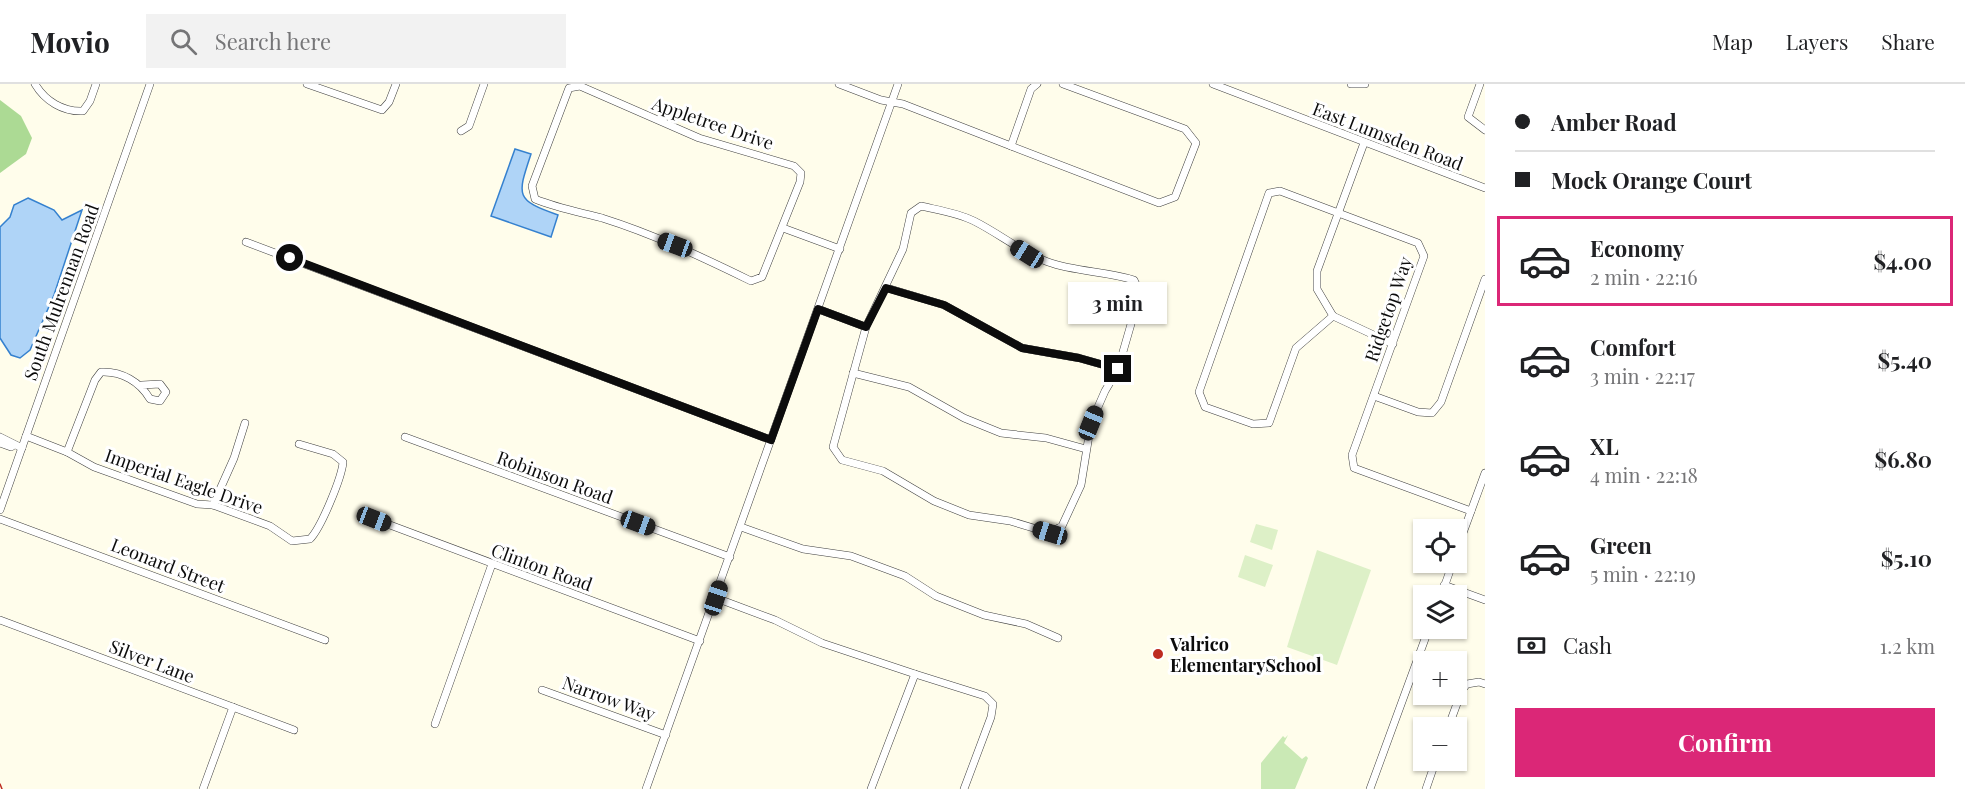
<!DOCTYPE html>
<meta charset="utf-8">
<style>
body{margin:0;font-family:"Playfair Display",serif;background:#f2f2f2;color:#202124;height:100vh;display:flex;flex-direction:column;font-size:22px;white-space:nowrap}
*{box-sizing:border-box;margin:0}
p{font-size:20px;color:#757577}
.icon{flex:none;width:33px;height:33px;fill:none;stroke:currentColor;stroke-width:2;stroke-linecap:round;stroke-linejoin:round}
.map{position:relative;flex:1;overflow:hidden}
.drawer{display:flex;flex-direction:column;background:#fff;width:480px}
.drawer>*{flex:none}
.hud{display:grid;align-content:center;height:132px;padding:0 30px;background:#fff}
.buttons{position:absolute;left:1413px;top:435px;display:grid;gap:12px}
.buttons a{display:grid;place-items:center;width:54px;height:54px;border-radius:0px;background:#fff;box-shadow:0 2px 4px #0004;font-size:30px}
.end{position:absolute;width:27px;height:27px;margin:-14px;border:8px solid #0c0c0c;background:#fff;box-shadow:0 0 0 3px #fff}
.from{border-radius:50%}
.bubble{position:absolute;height:42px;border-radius:0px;background:#fff;box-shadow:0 2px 4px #0004;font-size:20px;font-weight:700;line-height:42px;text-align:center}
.car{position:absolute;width:18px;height:36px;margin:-18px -9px;border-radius:8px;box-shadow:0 0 4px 2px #0007;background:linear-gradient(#222 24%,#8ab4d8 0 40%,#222 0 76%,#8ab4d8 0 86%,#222 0)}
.hud b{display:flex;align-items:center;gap:21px;height:57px;font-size:22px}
.hud b+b{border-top:2px solid #e0e0e0}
.hud i{width:15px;height:15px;background:#202124}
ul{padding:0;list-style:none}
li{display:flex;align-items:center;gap:18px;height:90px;margin:0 12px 9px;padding:0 18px;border:3px solid transparent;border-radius:0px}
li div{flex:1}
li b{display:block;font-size:22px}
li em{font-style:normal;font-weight:700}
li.current{border-color:#db2777}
li>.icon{width:54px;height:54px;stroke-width:1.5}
.pay{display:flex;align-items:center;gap:15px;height:66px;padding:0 30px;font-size:22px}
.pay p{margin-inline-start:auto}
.button{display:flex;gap:12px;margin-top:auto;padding:12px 30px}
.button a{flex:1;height:69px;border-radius:0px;background:#db2777;color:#fff;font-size:24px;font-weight:700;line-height:69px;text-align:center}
header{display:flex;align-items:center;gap:36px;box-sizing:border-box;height:84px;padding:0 30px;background:#fff;border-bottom:2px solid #e0e0e0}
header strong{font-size:28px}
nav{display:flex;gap:33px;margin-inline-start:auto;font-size:21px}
.search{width:420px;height:54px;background:#f2f2f2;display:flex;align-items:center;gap:15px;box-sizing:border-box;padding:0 21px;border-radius:0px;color:#757577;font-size:22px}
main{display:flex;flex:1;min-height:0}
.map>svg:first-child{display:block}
.green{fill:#cae9b5}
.forest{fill:#acda94}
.pitch{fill:#ddf0c7}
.water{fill:#afd4f7;stroke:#3581cf;stroke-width:1.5}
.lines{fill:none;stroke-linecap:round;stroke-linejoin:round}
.minor-casing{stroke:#3f3f3f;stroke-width:8}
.minor{stroke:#fff;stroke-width:7}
.rail{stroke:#be2c22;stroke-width:1.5}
.route{stroke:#0c0c0c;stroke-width:8}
.poi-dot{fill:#be2c22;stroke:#fff;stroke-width:2}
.labels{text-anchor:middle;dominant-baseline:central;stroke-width:6;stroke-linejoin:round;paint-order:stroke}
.street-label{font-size:18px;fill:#0c0c0c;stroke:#fff}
.poi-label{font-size:18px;font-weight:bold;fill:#0c0c0c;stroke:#fff;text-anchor:start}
</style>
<header>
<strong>Movio</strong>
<div class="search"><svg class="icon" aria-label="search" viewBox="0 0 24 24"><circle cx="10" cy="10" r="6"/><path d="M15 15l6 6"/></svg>Search here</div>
<nav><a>Map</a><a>Layers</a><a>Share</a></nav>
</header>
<main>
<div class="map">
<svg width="1485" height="705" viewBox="0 0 1485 705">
<rect width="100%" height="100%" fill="#fffdeb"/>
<polygon class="green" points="1288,651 1284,659 1302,675 1306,672 1308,674 1295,705 1261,705 1261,679 1283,652 1285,654"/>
<polygon class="forest" points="0,16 21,32 32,54 26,70 0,89"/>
<g class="pitch">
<polygon points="1256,440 1278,446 1272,466 1250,458"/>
<polygon points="1317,466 1371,486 1337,581 1287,563"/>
<polygon points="1245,471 1273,481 1265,503 1238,493"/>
</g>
<g class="water">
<path d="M 515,65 L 531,70 C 517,112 515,116 558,131 L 551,153 L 491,132 Z"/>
<polygon points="28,114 54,126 62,136 82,126 54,211 30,266 20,274 11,271 0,254 0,143 10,133 14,121"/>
</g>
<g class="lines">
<g class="minor-casing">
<g id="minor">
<path d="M 35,0 C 45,17 63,28 83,27 L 90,17 L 96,0"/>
<polyline points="307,0 382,26 389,18 396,0"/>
<polyline points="839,0 881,16 903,20 1011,62"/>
<polyline points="1037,0 1031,5 1011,62 1159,119 1175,113 1196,59 1185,45 1063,0"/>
<polyline points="1213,0 1485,104"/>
<polyline points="1351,0 1365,0"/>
<polyline points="1480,0 1468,33 1485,46"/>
<path d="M 580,2 L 699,54 L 794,82 L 801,89 L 800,98 L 762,193 L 751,197 C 702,173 653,150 602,134 C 579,128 557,124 535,115 L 532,102 L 569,4 Z"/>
<polyline points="461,47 469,42 484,0"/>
<path d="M 921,122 C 938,126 958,129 974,137 C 1000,150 1021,168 1048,178 C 1076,188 1106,187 1134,196 L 1140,209 L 1118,285 L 1105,307 L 1091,339 L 1081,401 L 1062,442 L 1050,449 L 1010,437 L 969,431 L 934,417 L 883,387 L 842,376 L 833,363 L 866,243 L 903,165 L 911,129 Z"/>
<polyline points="783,144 840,165"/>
<polyline points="246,158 771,356"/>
<polyline points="887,204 944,221 1022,264 1079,274 1118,285"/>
<polyline points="818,225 866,243"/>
<polyline points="1333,232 1296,264 1269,339 1253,340 1205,323 1199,308 1269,109 1280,107 1418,159 1424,172 1352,371 1354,384 1471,427"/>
<polyline points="1333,232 1317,205 1317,187 1364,59"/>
<polyline points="1333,232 1393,260"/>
<polyline points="853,289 909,303 964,334 1001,349 1046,354 1086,365"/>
<polyline points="1374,312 1418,328 1432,329 1441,318 1485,195"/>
<path d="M 26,352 L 67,368 L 94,383 L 197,420 L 213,421 L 270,442 L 292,457 L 310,455 C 321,444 342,393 343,378 L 333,370 L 299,360"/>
<polyline points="0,353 22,364"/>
<polyline points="405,353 730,473"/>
<polyline points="0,359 11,363 14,361"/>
<path d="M 67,368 L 95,296 L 101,288 C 122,287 140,298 150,315 L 160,317 L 166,308 L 160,300 L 142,301"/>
<polyline points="213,421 234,374 245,339"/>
<polyline points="0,426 150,0"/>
<polyline points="0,435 325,556"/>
<polyline points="374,435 700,557"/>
<polyline points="741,443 803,465 851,472 905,492 936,512 984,531 1026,540 1058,554"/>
<polyline points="1456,468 1485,389"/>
<polyline points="1444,501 1485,516"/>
<polyline points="1441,512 1453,478"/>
<polyline points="716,514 775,536 822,559 915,590"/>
<polyline points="0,536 294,646"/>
<polyline points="542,606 666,651"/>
<polyline points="435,640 492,480"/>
<polyline points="1448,644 1462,606 1467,600 1479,598 1485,600"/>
<polyline points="203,705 233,623"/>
<polyline points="646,705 898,0"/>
<polyline points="871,705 915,590 985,612 993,620 991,633 964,705"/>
<polyline points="1370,705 1429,544"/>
<polyline points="1426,705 1436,676"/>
</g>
</g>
<use href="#minor" class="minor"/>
<polyline class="rail" points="0,700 2,705"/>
</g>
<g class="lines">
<polyline class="route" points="290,174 771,356 818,225 866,243 886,204 944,221 1022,264 1079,274 1118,285"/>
</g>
<circle class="poi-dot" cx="1158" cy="570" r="6"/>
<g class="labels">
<g class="street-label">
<text transform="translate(713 39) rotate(19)">Appletree Drive</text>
<text transform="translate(1388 52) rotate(21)">East Lumsden Road</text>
<text transform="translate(61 208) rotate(-70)">South Mulrennan Road</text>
<text transform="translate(1388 225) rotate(-71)">Ridgetop Way</text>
<text transform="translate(555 393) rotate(20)">Robinson Road</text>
<text transform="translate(184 397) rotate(19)">Imperial Eagle Drive</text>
<text transform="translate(168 481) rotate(21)">Leonard Street</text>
<text transform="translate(542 483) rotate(20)">Clinton Road</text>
<text transform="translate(152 577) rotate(21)">Silver Lane</text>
<text transform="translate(609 614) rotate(20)">Narrow Way</text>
</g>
<g class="poi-label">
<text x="1170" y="560">Valrico<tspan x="1170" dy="21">ElementarySchool</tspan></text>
</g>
</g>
</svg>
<div class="buttons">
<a><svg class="icon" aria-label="locate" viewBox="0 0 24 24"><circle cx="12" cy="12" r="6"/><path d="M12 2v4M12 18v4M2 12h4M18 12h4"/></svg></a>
<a><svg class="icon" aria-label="layers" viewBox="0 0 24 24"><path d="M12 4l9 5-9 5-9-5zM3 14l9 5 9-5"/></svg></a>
<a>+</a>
<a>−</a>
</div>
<i class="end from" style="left:290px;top:174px"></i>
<i class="end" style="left:1118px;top:285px"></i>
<div class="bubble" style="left:1068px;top:198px;width:99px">3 min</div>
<i class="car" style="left:675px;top:161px;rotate:290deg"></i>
<i class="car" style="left:1027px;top:170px;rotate:302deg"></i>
<i class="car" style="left:1091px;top:339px;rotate:22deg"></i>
<i class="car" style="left:374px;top:435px;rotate:111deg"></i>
<i class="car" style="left:638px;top:439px;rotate:110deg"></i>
<i class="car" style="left:1050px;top:449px;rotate:287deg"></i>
<i class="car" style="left:716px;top:514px;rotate:18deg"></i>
</div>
<section class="drawer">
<div class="hud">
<b><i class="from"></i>Amber Road</b>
<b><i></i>Mock Orange Court</b>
</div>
<ul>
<li class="current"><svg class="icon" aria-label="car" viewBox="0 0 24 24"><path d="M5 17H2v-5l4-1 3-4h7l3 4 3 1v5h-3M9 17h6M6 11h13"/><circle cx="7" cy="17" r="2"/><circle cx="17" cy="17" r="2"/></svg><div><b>Economy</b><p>2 min · 22:16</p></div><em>$4.00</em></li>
<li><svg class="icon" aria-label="car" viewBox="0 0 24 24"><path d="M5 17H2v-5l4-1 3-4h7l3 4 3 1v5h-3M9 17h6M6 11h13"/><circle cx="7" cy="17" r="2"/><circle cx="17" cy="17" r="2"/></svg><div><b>Comfort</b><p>3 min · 22:17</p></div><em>$5.40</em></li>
<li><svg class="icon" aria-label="car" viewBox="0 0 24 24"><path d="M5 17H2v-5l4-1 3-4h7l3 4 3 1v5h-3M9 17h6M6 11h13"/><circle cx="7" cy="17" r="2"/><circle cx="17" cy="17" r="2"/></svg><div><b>XL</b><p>4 min · 22:18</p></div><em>$6.80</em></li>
<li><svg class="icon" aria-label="car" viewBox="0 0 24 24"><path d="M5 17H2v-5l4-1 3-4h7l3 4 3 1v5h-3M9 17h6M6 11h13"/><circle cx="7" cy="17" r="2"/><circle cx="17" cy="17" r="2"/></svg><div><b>Green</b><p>5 min · 22:19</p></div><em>$5.10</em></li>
</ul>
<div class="pay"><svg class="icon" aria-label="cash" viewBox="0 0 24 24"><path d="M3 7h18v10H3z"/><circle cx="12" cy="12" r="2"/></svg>Cash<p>1.2 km</p></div>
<div class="button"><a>Confirm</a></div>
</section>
</main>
